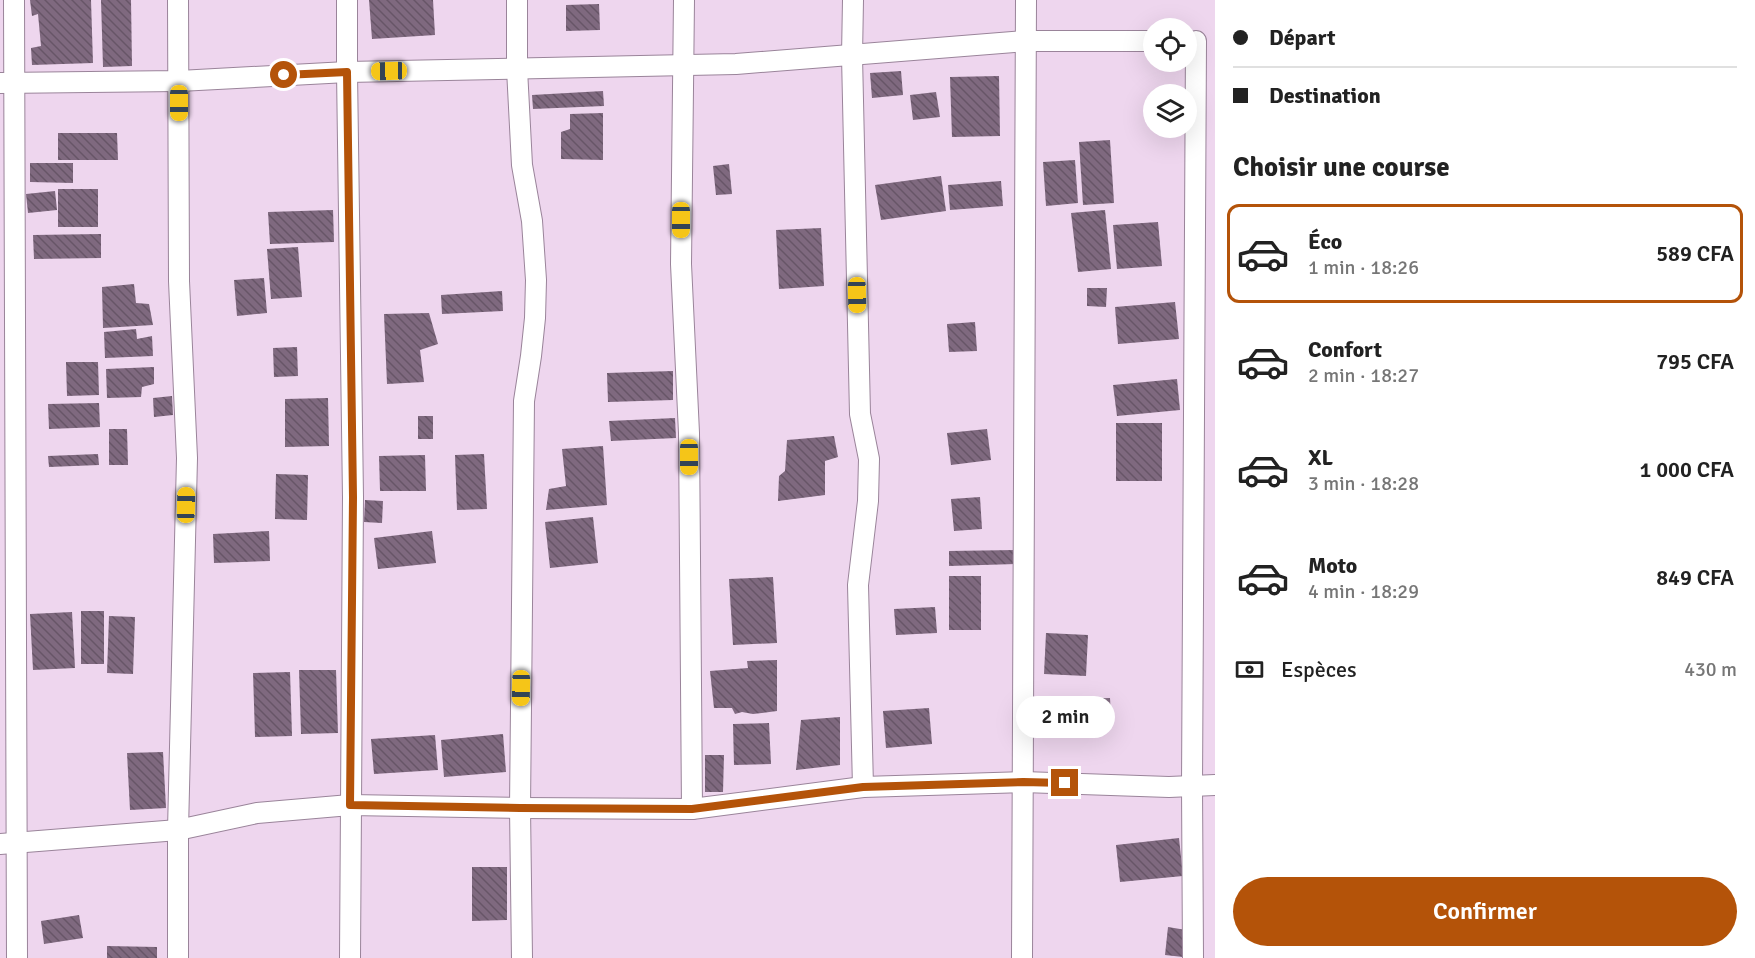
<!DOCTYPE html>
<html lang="fr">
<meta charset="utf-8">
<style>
body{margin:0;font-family:Signika,sans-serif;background:#f6f6f6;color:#222;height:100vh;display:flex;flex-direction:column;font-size:22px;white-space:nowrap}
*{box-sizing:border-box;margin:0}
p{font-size:20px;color:#767676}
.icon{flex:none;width:33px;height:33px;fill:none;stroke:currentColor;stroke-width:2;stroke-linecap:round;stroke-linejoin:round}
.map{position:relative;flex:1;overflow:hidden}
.side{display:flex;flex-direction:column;background:#fff;width:540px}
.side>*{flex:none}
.guide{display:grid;align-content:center;height:132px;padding:0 18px;background:#fff}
.fabs{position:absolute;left:1143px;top:18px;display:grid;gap:12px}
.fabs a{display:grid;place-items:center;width:54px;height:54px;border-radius:50%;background:#fff;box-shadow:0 6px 24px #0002;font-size:30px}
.end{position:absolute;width:27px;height:27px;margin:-14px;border:8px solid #b45309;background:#fff;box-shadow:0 0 0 3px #fff}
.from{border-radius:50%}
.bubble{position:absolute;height:42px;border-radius:21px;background:#fff;box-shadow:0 6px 24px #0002;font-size:20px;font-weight:600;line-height:42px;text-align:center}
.car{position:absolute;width:18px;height:36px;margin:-18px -9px;border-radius:8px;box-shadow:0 0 4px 2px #0007;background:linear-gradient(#f5c518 24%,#345 0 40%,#f5c518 0 76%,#345 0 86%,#f5c518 0)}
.guide b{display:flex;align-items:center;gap:21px;height:57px;font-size:22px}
.guide b+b{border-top:2px solid #e0e0e0}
.guide i{width:15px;height:15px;background:#222}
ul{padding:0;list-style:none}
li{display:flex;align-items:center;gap:18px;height:99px;margin:0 12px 9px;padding:0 6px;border:3px solid transparent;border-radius:12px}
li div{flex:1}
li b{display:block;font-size:22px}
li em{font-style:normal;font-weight:600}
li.on{border-color:#b45309}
li>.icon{width:54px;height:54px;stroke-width:1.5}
h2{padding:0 18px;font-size:27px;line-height:72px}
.pay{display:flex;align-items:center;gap:15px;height:66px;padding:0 18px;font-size:22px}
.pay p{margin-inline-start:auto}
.button{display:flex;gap:12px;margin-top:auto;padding:12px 18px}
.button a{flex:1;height:69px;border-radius:36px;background:#b45309;color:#fff;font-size:24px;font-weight:600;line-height:69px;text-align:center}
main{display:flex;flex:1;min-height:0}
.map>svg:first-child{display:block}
.building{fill:url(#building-back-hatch)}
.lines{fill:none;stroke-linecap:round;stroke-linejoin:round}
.minor-casing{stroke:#9a849a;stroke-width:22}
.minor{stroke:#fff;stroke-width:20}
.route{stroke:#b45309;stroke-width:8}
</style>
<main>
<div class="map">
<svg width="1215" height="958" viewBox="0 0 1215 958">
<defs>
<pattern id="building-back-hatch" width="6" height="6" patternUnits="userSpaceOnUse" patternTransform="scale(1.5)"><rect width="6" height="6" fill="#7f697f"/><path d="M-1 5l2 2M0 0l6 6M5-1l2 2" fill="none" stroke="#675567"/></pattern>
</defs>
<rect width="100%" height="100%" fill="#eed6ee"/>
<g class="building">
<polygon points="30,0 91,0 93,63 32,65 31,48 41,46 38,14 32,16"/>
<polygon points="101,0 131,0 132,66 103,67"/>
<polygon points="369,0 433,0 435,35 372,39"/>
<polygon points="599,4 600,30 566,31 566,5"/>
<polygon points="901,71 903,95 872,98 870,73"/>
<polygon points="999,76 1000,136 952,137 950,77"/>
<polygon points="603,91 604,106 533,109 532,95"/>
<polygon points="936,92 940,117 913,120 910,95"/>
<polygon points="603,113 603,160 561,159 561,132 570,129 570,114"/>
<polygon points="58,133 117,133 118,160 58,160"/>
<polygon points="1110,140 1114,203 1083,205 1079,142"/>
<polygon points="1075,160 1078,203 1046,206 1043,162"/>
<polygon points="30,163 73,163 73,183 30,182"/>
<polygon points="729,164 732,194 716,195 713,166"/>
<polygon points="941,176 946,211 881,220 875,185"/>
<polygon points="1001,181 1003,206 950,210 948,185"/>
<rect x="58" y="189" width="40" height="38"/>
<polygon points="55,191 57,210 28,213 26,194"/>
<polygon points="333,210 334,242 270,244 268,212"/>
<polygon points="1105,210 1111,269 1078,272 1071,213"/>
<polygon points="1158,222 1162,266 1117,269 1113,225"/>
<polygon points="821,228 824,286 779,289 776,230"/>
<polygon points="101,234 101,258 34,259 33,235"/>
<polygon points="298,247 302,297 271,299 267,249"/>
<polygon points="264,278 267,313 237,316 234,280"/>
<polygon points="134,284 136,303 149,304 153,325 103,328 102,287"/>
<polygon points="1087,288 1107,288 1106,307 1087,306"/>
<polygon points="502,291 503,311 442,314 441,295"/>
<polygon points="1175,302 1179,339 1118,344 1115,307"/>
<polygon points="429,313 438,344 420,350 424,382 387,384 384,314"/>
<polygon points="975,322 977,351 949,352 947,324"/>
<polygon points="136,329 137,339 152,336 153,356 105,358 104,332"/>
<polygon points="297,347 298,376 274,377 273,348"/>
<polygon points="66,362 98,362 99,395 67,396"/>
<polygon points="154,367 154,384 142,387 141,397 107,398 106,369"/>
<polygon points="673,371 673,400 608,402 607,373"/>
<polygon points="1177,379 1180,410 1117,416 1113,385"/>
<polygon points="172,396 173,415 154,417 153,398"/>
<polygon points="328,398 329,446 285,447 285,399"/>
<polygon points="99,403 100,427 49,429 48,404"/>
<rect x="418" y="416" width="15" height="23"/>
<polygon points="675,418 676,438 611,441 609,421"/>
<rect x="1116" y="423" width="46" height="58"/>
<polygon points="109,429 127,429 128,465 109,465"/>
<polygon points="987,429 991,460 951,465 947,433"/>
<polygon points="834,436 838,457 825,461 825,495 778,501 779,476 785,471 787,440"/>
<polygon points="603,446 607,505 546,510 549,489 566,486 562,449"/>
<polygon points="98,454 99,465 49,467 48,456"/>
<polygon points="484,454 487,509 457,510 455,455"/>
<polygon points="425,455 426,491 380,491 379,456"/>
<polygon points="276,474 308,475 307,520 275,519"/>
<polygon points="980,497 982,529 954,531 951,499"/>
<polygon points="365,500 383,501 382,523 364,522"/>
<polygon points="593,517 598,563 550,568 545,522"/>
<polygon points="269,531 270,561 214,563 213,534"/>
<polygon points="432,531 436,563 378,569 374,538"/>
<polygon points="1016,550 1016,564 949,566 949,551"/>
<rect x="949" y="576" width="32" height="54"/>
<polygon points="773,577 777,643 733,645 729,579"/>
<polygon points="935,607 937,633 896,635 894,609"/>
<rect x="81" y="611" width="23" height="53"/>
<polygon points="72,612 75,668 33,670 30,614"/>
<polygon points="109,616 135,617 133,674 107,673"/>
<polygon points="1046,633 1088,635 1086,676 1044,674"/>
<polygon points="777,660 777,711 753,714 742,712 735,714 732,708 714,708 710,671 748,668 747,661"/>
<polygon points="299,670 336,670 338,733 301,734"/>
<polygon points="290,672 292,736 255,737 253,673"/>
<polygon points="1110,698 1111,716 1044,718 1043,700"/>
<polygon points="929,708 932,744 886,748 883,711"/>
<polygon points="840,717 840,765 796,770 801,720"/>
<polygon points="769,723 771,764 734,765 733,724"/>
<polygon points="503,734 506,772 444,777 441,740"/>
<polygon points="435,735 438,770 374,774 371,739"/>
<polygon points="163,752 166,808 130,810 127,753"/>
<polygon points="705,755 724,755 723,792 705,792"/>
<polygon points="1179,838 1183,876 1120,882 1116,845"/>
<polygon points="472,867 507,867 507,920 472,921"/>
<polygon points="79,915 83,938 44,944 41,921"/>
<polygon points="1168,927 1186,930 1183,957 1165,955"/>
<polygon points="107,946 157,947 157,958 107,958"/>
</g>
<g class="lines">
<g class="minor-casing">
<g id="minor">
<polyline points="14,0 17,958"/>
<polyline points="178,0 179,281 187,458 178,830 178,958"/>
<polyline points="347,0 347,72 353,497 350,958"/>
<polyline points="517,0 517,69 522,165 532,221 536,280 535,318 531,356 524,401 520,808 522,958"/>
<polyline points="684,0 681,264 689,433 692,809"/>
<polyline points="853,0 852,56 860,414 869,459 868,501 858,585 863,787"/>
<polyline points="0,83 179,81 347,72 736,64 1026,41 1154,41"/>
<polyline points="0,844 178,830 257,813 350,805 520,808 692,809 863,787 1023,782 1169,787 1215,785"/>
<polyline points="1022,958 1026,0"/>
<polyline points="1193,958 1192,786 1196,41"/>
</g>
</g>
<use href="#minor" class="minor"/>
</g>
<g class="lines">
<polyline class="route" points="284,75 347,72 353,497 350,805 520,808 692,809 863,787 1023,782 1065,783"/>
</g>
</svg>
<div class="fabs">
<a><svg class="icon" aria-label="locate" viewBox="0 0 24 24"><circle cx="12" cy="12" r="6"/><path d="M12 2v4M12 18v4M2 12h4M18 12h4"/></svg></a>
<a><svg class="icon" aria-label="layers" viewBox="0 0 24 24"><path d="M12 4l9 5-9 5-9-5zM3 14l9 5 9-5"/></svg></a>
</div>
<i class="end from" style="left:284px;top:75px"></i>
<i class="end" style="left:1065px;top:783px"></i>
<div class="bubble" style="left:1016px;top:696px;width:99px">2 min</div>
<i class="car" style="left:389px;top:71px;rotate:269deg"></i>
<i class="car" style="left:179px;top:103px;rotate:180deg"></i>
<i class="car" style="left:681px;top:220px;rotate:180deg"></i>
<i class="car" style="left:857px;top:295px;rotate:179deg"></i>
<i class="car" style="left:689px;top:457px;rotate:180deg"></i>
<i class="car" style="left:186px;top:505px;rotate:1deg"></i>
<i class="car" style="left:521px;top:688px;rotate:181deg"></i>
</div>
<section class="side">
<div class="guide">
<b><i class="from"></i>Départ</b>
<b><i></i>Destination</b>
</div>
<h2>Choisir une course</h2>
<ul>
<li class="on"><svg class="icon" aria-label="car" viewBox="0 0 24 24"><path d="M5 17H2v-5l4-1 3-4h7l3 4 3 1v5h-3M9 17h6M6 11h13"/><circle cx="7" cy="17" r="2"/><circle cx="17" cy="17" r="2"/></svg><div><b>Éco</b><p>1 min · 18:26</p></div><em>589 CFA</em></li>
<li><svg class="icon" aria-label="car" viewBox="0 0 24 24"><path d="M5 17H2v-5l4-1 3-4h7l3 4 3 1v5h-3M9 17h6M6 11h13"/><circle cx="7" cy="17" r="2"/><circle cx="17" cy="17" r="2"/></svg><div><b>Confort</b><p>2 min · 18:27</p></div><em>795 CFA</em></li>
<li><svg class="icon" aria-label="car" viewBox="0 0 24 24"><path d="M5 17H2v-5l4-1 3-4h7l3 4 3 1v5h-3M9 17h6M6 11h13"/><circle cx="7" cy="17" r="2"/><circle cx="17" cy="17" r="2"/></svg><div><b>XL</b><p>3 min · 18:28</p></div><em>1 000 CFA</em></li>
<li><svg class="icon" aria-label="car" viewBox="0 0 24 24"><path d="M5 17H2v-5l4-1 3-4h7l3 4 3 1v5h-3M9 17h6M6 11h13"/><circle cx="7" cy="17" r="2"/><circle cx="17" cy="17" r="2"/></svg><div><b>Moto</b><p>4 min · 18:29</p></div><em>849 CFA</em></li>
</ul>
<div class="pay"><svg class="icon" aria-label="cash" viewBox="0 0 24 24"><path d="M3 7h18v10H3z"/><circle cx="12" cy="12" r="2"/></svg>Espèces<p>430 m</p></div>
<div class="button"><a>Confirmer</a></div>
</section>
</main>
